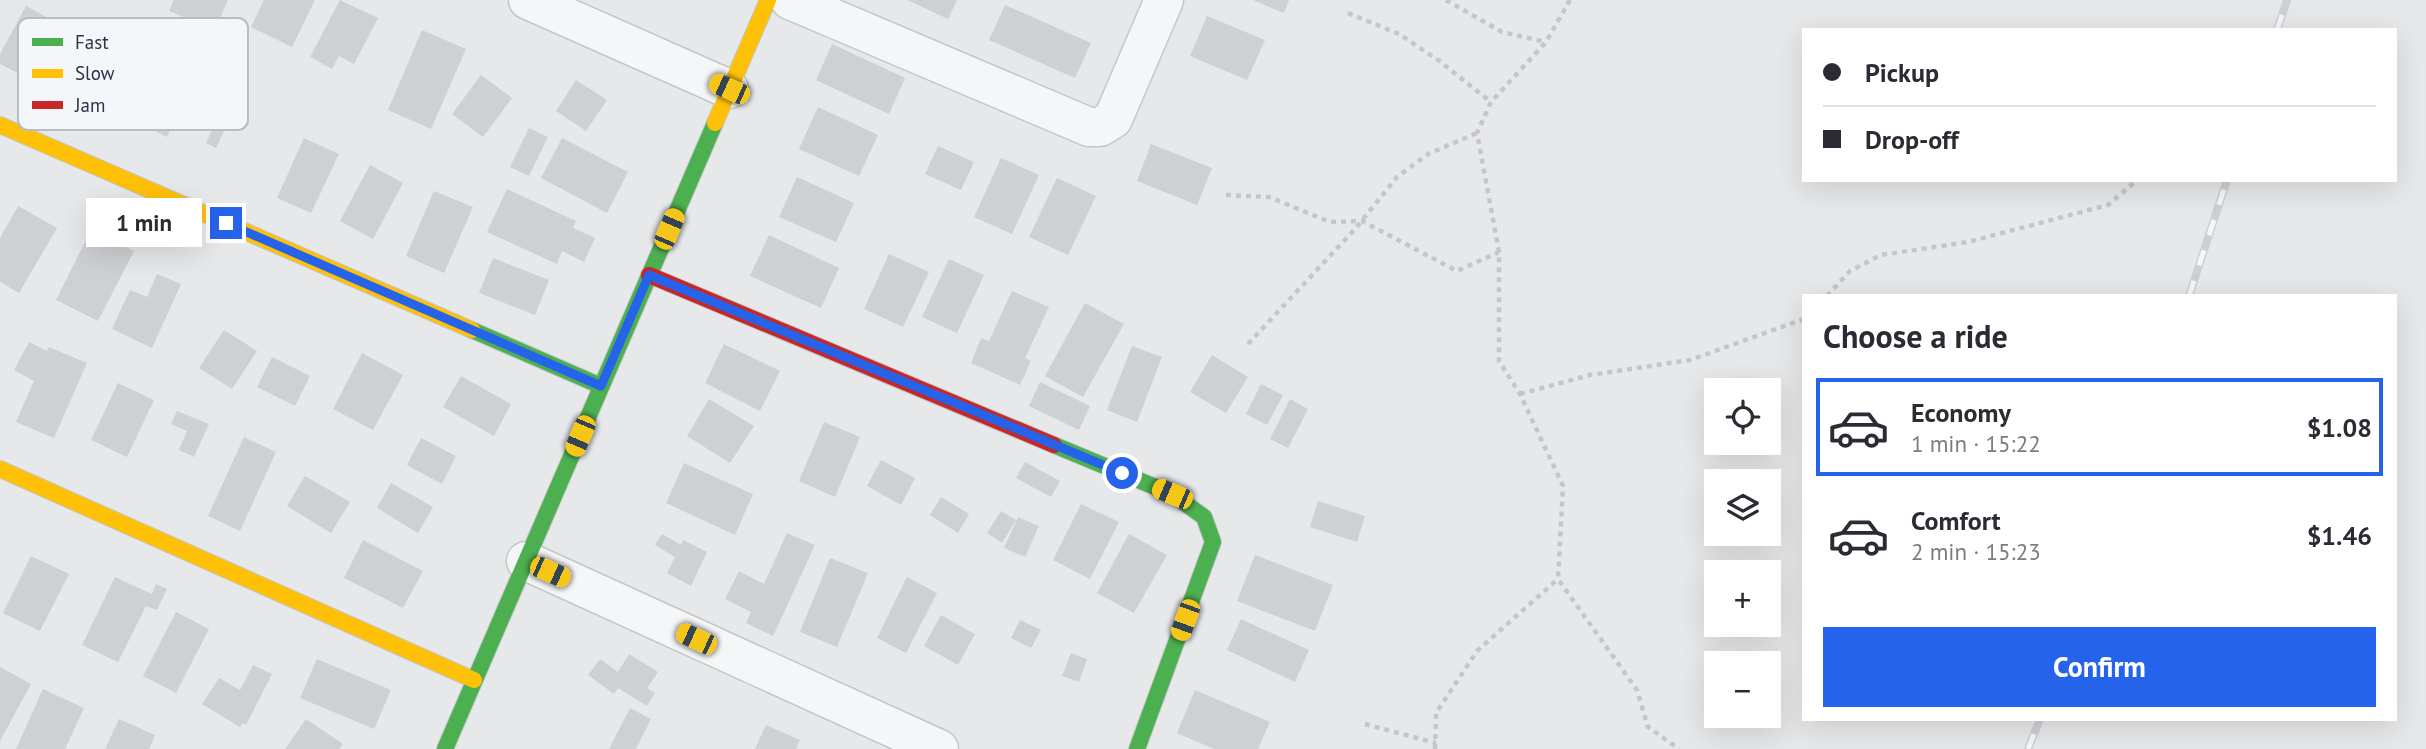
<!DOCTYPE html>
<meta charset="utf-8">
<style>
body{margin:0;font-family:"PT Sans",sans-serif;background:#f2f2f3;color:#2b2b33;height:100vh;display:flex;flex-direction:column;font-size:26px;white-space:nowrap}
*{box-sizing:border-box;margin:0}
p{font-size:23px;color:#7c7c81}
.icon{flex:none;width:38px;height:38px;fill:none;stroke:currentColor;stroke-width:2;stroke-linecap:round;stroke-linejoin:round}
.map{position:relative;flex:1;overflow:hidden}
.details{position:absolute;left:1802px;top:294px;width:595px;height:427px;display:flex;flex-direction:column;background:#fff;border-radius:0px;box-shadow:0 7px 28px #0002}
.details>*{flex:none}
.hud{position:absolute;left:1802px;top:28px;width:595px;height:154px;border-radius:0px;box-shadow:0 7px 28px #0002;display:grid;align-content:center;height:154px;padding:0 21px;background:#fff}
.fabs{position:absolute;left:1704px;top:378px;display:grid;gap:14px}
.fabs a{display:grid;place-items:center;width:77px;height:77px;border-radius:0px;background:#fff;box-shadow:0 7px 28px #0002;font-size:35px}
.end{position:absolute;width:32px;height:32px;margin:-16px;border:9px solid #2563eb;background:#fff;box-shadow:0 0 0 4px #fff}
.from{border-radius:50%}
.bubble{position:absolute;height:49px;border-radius:0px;background:#fff;box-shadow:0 7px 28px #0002;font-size:23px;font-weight:600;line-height:49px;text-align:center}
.car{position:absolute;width:21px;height:42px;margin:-21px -10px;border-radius:9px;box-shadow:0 0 5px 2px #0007;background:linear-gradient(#f5c518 24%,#345 0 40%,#f5c518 0 76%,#345 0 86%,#f5c518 0)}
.hud b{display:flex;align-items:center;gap:24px;height:66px;font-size:26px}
.hud b+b{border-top:2px solid #e1e1e2}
.hud i{width:18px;height:18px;background:#2b2b33}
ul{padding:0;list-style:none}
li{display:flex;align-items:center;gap:21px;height:98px;margin:0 14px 10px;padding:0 7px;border:4px solid transparent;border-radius:0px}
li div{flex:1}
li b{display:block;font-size:26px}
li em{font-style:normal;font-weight:600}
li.current{border-color:#2563eb}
li>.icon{width:63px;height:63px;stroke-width:1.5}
h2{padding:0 21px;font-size:32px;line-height:84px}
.primary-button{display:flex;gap:14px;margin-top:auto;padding:14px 21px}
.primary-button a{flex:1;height:80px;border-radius:0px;background:#2563eb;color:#fff;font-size:28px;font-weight:600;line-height:80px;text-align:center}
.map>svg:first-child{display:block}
.building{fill:#ced0d3}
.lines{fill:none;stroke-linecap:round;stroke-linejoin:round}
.street-casing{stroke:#c4c6c8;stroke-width:41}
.fast-casing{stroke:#c4c6c8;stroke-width:18}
.slow-casing{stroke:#c4c6c8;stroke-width:18}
.jam-casing{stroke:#c4c6c8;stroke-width:18}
.path{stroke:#c5c6ca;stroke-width:4.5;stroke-dasharray:5 5;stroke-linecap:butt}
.street{stroke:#f5f6f7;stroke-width:38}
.fast{stroke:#4caf50;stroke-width:16}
.slow{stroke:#ffc107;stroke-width:16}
.jam{stroke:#c62828;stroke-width:16}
.rail-casing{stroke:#cecfd2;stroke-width:8}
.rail{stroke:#f4f6f9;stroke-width:5;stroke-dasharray:16;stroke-linecap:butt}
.route{stroke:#2563eb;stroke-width:9}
.key{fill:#f4f6f9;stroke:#b8bcc3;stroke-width:2}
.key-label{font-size:19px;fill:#2b3445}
</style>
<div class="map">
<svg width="2426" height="749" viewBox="0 0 2426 749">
<rect width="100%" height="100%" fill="#e6e8ea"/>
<g class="building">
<polygon points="174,0 228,0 215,30 169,11"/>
<polygon points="264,0 315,0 292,47 251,27"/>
<polygon points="340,0 378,18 354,64 339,56 332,69 310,57"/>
<polygon points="907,0 957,0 948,19"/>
<polygon points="1253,0 1289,0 1284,13"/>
<polygon points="1005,5 1091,43 1075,78 989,40"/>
<polygon points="26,6 62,25 33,81 0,64 0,54"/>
<polygon points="1207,16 1265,40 1247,80 1190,56"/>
<polygon points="422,30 466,49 431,129 388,110"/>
<polygon points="832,44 905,78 889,114 816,80"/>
<polygon points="152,65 193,85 167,137 127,116"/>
<polygon points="481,75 512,98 483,137 452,114"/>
<polygon points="576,80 607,100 586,131 556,111"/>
<polygon points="818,107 878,135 859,176 799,149"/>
<polygon points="222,108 233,112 216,148 206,143"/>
<polygon points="529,128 548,137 529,176 510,167"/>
<polygon points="304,138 339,154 311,213 277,198"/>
<polygon points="562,138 628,172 607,213 541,178"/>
<polygon points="1151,144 1212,168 1197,205 1137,181"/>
<polygon points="938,146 974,162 961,190 925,174"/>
<polygon points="1001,158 1039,175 1012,234 974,217"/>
<polygon points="370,165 403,183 373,239 340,221"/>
<polygon points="797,177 854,203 836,242 779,217"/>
<polygon points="1057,178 1096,196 1068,255 1029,237"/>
<polygon points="507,189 576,221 573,228 595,238 584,262 562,251 557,264 487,232"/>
<polygon points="434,191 473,207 444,273 406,256"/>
<polygon points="18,206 57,228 19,293 0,282 0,238"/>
<polygon points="91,230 134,251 98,321 56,300"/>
<polygon points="769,235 839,268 821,308 750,276"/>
<polygon points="889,254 929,272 903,327 864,309"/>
<polygon points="493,258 549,280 535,315 479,293"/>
<polygon points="949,259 984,275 957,333 922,317"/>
<polygon points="157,274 181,284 152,348 112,329 130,290 147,297"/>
<polygon points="1012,291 1049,307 1025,358 1031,361 1020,385 971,363 981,338 989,341"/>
<polygon points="1085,303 1124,324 1083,397 1045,376"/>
<polygon points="224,330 257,351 232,389 199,368"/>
<polygon points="29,342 47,351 49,347 87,363 54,438 16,422 34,381 14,370"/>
<polygon points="724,344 780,371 760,411 705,383"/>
<polygon points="1132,346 1162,357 1137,422 1107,410"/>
<polygon points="362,353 403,375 373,430 333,409"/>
<polygon points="1212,355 1248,377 1226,413 1190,392"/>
<polygon points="272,357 310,376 295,406 257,387"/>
<polygon points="461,376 511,404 494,436 443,407"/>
<polygon points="1040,382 1090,406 1079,430 1029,406"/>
<polygon points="118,383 154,400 127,457 91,440"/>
<polygon points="1261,384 1283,395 1267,425 1246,414"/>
<polygon points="709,399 754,426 730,463 687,436"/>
<polygon points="1290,399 1308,409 1288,448 1270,439"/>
<polygon points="177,411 209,424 194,457 179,450 187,431 171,424"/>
<polygon points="824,422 860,437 835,497 799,481"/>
<polygon points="244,437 276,452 240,531 208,516"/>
<polygon points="421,438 456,456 442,484 407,465"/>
<polygon points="881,460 915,478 901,505 867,486"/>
<polygon points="1025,462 1060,481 1051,497 1016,478"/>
<polygon points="684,463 753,494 735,535 666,503"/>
<polygon points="305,476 350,502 331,533 287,506"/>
<polygon points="391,483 433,507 418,533 377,508"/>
<polygon points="941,497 969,514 958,533 930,515"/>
<polygon points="1318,501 1365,516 1357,542 1310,527"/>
<polygon points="1081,504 1119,522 1090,579 1053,560"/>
<polygon points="1001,511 1016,520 1002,543 987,533"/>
<polygon points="1018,517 1039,526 1025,557 1004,548"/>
<polygon points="787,533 815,545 773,636 746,623 751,612 725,599 739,571 764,584"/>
<polygon points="662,534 681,545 683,540 707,552 691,586 667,573 675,557 655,545"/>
<polygon points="1129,534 1167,555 1134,613 1097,593"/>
<polygon points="363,540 423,571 403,608 344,578"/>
<polygon points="1255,555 1333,585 1315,631 1237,601"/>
<polygon points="31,556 69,574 40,631 3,613"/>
<polygon points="830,558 868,573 837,647 800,632"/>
<polygon points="115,577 152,594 156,584 167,589 157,610 146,606 118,662 82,645"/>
<polygon points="907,577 937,593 906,653 877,638"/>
<polygon points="176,612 209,629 176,693 143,676"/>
<polygon points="941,615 975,634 958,665 924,646"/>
<polygon points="1241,619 1309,650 1295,682 1227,650"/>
<polygon points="1020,620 1041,630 1031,648 1011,638"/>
<polygon points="1071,653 1087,659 1079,682 1062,676"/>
<polygon points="629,654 658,672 647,688 655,693 647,706 618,688 614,694 588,675 600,659 618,672"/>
<polygon points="317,659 391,690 374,729 300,698"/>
<polygon points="253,665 272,674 246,725 243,723 240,727 202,704 219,678 240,690"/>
<polygon points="0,667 31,684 0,741"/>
<polygon points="43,689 84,708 65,749 16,749"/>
<polygon points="1195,690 1270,722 1258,749 1214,749 1177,733"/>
<polygon points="630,708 651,719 636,749 609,749"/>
<polygon points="119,719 155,735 149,749 105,749"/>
<polygon points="306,719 343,744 339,749 285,749"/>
<polygon points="766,725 800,740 796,749 755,749"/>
</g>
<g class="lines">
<g class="street-casing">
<g id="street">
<polyline points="528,0 729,89"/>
<polyline points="790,0 1089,127 1100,127 1113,119 1164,0"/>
<polyline points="526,561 939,749"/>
</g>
</g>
<g class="fast-casing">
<g id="fast">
<polyline points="472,330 601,386"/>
<polyline points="1054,445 1172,494 1204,517 1213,542 1137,749"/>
<polyline points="445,749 715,123"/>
</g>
</g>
<g class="slow-casing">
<g id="slow">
<polyline points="715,123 768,0"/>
<polyline points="0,125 472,330"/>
<polyline points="0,469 474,680"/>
</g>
</g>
<g class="jam-casing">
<polyline id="jam" points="649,275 1054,445"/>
</g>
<g class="path">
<polyline points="1446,0 1502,32 1545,42"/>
<polyline points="1570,0 1546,42 1491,102 1477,133 1499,252 1499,361 1520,394 1563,486 1558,579 1637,690 1648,727 1679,749"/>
<polyline points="1348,13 1399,34 1438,60 1491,102"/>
<polyline points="1226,195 1269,197 1330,222 1362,221 1457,271 1499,252"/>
<polyline points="1827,296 1850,271 1881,255 1968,242 2108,205 2137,180"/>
<polyline points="1248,344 1355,229 1397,177 1428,154 1477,133"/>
<polyline points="1520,394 1590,375 1690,360 1804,319"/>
<polyline points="1365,724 1436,743"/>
<polyline points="1435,749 1436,713 1477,651 1558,579"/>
</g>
<use href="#street" class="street"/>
<use href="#fast" class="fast"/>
<use href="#slow" class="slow"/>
<use href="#jam" class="jam"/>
<g class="rail-casing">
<g id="rail">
<polyline points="2277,30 2287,0"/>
<polyline points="2189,296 2227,180"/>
<polyline points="2028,749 2040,719"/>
</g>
</g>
<use href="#rail" class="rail"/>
</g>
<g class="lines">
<polyline class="route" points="226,223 601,386 649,275 1122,473"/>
</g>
<rect x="18" y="18" width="230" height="112" rx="10" class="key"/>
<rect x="32" y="38" width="31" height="8" fill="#4caf50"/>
<rect x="32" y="69" width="31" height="9" fill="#ffc107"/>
<rect x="32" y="101" width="31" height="8" fill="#c62828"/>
<g class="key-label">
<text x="75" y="49">Fast</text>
<text x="75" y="80">Slow</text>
<text x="75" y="112">Jam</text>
</g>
</svg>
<div class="fabs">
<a><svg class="icon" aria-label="locate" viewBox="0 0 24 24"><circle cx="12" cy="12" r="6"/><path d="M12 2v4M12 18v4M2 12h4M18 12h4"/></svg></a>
<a><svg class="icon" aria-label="layers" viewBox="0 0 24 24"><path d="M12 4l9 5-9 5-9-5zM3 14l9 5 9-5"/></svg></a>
<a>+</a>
<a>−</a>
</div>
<i class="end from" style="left:1122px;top:473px"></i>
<i class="end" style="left:226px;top:223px"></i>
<div class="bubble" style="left:86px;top:198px;width:116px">1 min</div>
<i class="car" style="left:729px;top:89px;rotate:294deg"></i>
<i class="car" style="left:669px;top:229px;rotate:23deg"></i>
<i class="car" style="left:580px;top:436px;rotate:203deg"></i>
<i class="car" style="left:1172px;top:494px;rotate:293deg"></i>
<i class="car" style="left:550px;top:572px;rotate:114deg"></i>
<i class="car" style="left:1185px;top:620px;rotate:200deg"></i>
<i class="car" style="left:696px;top:639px;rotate:295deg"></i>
<div class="hud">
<b><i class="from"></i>Pickup</b>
<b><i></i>Drop-off</b>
</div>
<section class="details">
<h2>Choose a ride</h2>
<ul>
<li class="current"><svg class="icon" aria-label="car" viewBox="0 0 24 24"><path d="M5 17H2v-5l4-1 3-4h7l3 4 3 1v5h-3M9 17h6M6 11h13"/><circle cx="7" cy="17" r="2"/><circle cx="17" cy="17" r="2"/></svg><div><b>Economy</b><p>1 min · 15:22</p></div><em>$1.08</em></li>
<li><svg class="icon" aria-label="car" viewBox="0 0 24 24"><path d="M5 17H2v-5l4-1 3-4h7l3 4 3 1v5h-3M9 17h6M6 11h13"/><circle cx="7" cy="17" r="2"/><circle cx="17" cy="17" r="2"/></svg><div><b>Comfort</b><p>2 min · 15:23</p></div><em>$1.46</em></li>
</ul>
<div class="primary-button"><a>Confirm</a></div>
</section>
</div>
